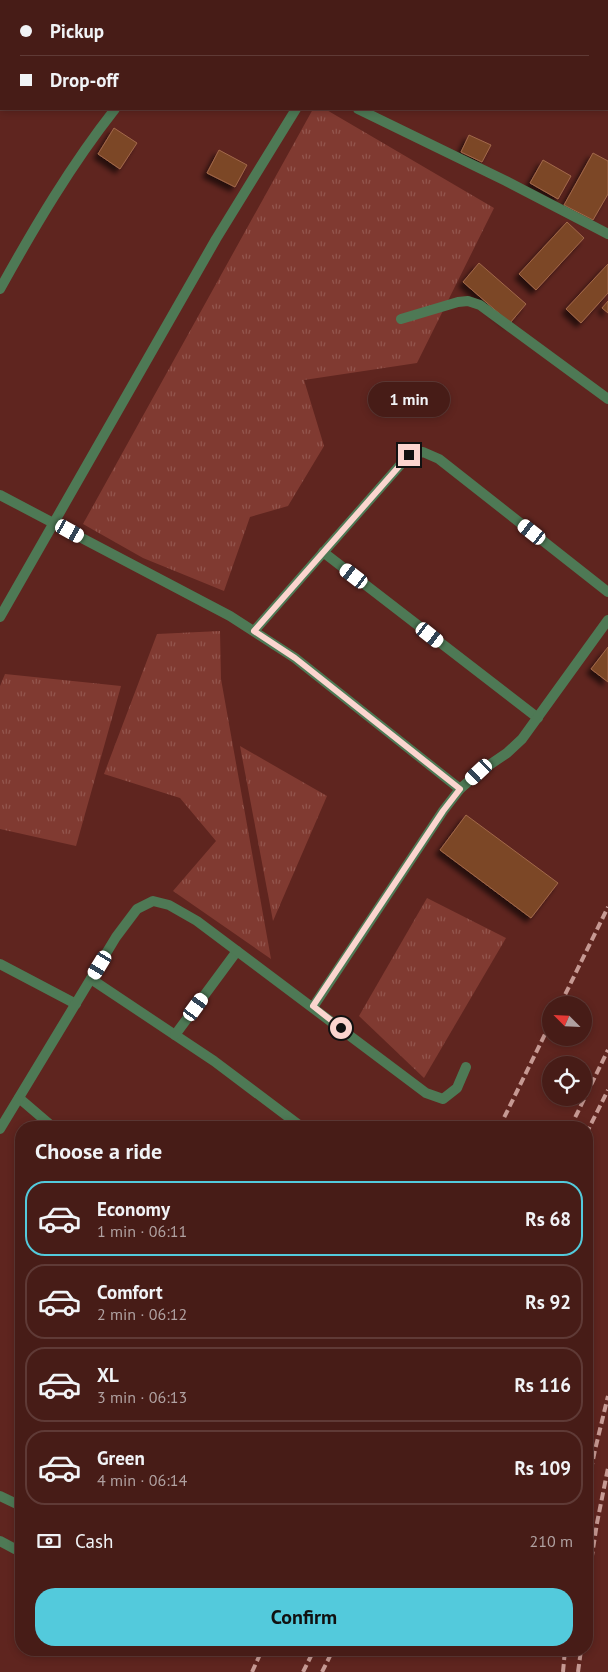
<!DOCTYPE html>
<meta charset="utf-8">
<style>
body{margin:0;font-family:"PT Sans",sans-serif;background:#512924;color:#f1f3f6;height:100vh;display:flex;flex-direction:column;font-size:19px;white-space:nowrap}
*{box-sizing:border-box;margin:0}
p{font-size:16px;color:#b0a1a1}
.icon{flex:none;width:28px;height:28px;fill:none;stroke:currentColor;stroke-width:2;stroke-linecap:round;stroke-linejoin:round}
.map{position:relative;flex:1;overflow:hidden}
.sheet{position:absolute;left:15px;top:1121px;width:578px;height:535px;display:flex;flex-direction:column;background:#471c17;border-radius:20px;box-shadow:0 2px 8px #0003,0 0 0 1px #5f3a36}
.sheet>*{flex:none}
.hud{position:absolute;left:0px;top:0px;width:609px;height:110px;box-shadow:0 2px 8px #0003,0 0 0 1px #5f3a36;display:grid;align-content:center;height:110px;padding:0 20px;background:#471c17}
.needle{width:32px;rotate:294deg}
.buttons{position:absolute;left:542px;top:996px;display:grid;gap:10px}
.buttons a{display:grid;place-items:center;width:50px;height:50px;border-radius:50%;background:#471c17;box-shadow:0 2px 8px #0003,0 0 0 1px #5f3a36;font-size:25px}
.end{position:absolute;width:22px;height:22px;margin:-11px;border:6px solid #fbd5cf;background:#111;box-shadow:0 0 0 2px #111}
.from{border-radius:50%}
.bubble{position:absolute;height:35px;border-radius:18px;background:#471c17;box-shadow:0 2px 8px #0003,0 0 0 1px #5f3a36;font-size:16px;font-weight:700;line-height:35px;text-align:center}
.car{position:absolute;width:15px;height:30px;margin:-15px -8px;border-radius:6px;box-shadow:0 0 4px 1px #0007;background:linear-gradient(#fff 24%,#345 0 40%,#fff 0 76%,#345 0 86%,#fff 0)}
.hud b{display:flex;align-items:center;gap:18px;height:48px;font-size:19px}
.hud b+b{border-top:1px solid #5f3a36}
.hud i{width:12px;height:12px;background:#f1f3f6}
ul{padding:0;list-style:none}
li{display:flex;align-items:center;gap:15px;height:75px;margin:0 10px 8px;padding:0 10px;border:2px solid #5f3a36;border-radius:20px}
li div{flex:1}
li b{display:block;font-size:19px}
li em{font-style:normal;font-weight:700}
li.on{border-color:#53cadc}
li>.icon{width:45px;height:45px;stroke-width:1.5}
h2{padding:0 20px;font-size:22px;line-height:60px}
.pay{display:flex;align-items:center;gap:12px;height:55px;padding:0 20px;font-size:19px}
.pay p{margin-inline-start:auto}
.cta{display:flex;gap:10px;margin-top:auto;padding:10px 20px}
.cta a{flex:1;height:58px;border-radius:20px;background:#53cadc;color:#111;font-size:20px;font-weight:700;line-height:58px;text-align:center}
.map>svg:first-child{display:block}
.grass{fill:url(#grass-tufts)}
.building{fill:#7c4627;stroke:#a2694a;filter:url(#shadow)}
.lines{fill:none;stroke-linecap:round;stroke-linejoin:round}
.minor{stroke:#4e7955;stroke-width:10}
.rail{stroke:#c69993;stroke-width:4;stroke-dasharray:8 4;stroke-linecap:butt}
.route{stroke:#fbd5cf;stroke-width:6}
</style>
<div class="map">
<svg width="608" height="1672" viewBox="0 0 608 1672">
<defs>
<pattern id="grass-tufts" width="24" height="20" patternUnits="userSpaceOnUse" patternTransform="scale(1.25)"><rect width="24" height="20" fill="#803a31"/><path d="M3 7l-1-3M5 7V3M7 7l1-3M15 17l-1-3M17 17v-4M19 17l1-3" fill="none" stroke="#93564e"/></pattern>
<filter id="shadow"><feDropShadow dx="-4.5" dy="4.5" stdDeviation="2.5" flood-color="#0009"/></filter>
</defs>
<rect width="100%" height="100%" fill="#5f251f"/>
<g class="grass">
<polygon points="308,0 415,0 308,1"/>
<polygon points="313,109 325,109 494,208 417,363 304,380 324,446 288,506 250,517 224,591 143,558 83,524"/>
<polygon points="220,631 221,679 271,959 173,891 216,841 180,798 104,774 157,634"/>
<polygon points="5,674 121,686 76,846 0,829 0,686"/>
<polygon points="240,746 327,796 273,921"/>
<polygon points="427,898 506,938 424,1078 359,1016"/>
</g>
<g class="building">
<polygon points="114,128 137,143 120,169 98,154"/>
<polygon points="469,135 491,145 482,162 461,152"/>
<polygon points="219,150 247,165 235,187 207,173"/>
<polygon points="593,153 608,161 608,194 593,220 564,205"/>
<polygon points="543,160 571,176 558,199 530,183"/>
<polygon points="567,222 584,238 536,290 519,274"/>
<polygon points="479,263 526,304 510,323 463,282"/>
<polygon points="608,264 608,293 581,323 566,309"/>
<polygon points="608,301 608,313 602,308"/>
<polygon points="608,647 608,682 591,669"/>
<polygon points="466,815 558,883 531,918 440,850"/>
</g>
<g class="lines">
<g class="minor">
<polyline points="9,0 11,1"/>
<polyline points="240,1 241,0"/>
<polyline points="435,1 436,0"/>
<polyline points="358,109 506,181 608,234"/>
<path d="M 0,289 C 35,226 71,165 115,109"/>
<polyline points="401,319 458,302 468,301 480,305 608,399"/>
<polyline points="0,495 230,616 295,658 460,789"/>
<polyline points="323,552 538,718"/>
<polyline points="0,617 216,239 296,109"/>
<polyline points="254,631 409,455 423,452 439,459 608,592"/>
<polyline points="0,964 76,1004"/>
<polyline points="91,979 214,1061 303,1128"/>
<polyline points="313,1007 443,811 460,789 479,772 507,753 522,739 608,620"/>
<polyline points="175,1035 237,951"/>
<polyline points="19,1098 54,1128"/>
<polyline points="0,1129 116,937 137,909 153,901 169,905 197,921 237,951 426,1093 443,1099 457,1088 466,1067"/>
<polyline points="0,1496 21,1506"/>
<polyline points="0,1541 15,1549"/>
</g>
<g class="rail">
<polyline points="560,1005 608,907"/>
<polyline points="499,1128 551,1022"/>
<polyline points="570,1128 608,1050"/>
<polyline points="586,1134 608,1090"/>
<polyline points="586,1494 595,1450 608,1396"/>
<polyline points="586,1595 597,1523 608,1468"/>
<polyline points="252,1672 262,1650"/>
<polyline points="303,1672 314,1650"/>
<polyline points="322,1672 333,1650"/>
<polyline points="563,1672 565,1650"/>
<polyline points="578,1672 581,1650"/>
</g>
</g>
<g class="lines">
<polyline class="route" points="341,1028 313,1006 443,811 460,789 295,658 254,631 409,455"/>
</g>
</svg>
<div class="buttons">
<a><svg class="needle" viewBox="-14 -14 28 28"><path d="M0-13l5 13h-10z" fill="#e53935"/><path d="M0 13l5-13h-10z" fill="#b0a1a1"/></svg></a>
<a><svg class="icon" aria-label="locate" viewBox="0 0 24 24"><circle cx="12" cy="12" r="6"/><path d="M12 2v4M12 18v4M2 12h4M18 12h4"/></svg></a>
</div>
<i class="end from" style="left:341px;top:1028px"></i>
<i class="end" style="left:409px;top:455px"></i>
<div class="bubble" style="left:368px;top:382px;width:82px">1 min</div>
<i class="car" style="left:70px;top:531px;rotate:119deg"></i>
<i class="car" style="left:532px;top:532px;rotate:308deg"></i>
<i class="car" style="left:354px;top:576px;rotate:307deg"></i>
<i class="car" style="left:430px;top:635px;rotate:128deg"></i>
<i class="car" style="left:479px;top:772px;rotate:227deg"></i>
<i class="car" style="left:100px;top:965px;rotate:211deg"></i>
<i class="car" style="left:196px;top:1007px;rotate:36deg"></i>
<div class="hud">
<b><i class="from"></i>Pickup</b>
<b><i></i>Drop-off</b>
</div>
<section class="sheet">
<h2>Choose a ride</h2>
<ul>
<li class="on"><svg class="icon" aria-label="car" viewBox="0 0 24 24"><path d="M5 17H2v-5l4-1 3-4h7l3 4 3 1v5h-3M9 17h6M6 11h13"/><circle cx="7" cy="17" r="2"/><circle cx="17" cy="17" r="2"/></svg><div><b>Economy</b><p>1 min · 06:11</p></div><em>Rs 68</em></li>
<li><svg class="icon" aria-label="car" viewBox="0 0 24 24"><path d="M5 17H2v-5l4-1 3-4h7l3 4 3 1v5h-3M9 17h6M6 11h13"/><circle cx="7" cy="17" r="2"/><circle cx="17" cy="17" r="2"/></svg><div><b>Comfort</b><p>2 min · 06:12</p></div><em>Rs 92</em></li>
<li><svg class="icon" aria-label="car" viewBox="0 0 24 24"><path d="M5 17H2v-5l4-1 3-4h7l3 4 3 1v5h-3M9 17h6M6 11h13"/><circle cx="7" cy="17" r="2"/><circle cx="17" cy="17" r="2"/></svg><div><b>XL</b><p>3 min · 06:13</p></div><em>Rs 116</em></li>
<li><svg class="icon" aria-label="car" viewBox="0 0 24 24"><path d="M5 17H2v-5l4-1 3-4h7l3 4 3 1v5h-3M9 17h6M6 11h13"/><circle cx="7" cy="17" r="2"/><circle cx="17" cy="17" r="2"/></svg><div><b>Green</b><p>4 min · 06:14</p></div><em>Rs 109</em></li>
</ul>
<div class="pay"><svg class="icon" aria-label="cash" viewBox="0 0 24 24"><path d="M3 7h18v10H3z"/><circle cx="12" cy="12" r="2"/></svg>Cash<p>210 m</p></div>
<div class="cta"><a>Confirm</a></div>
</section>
</div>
